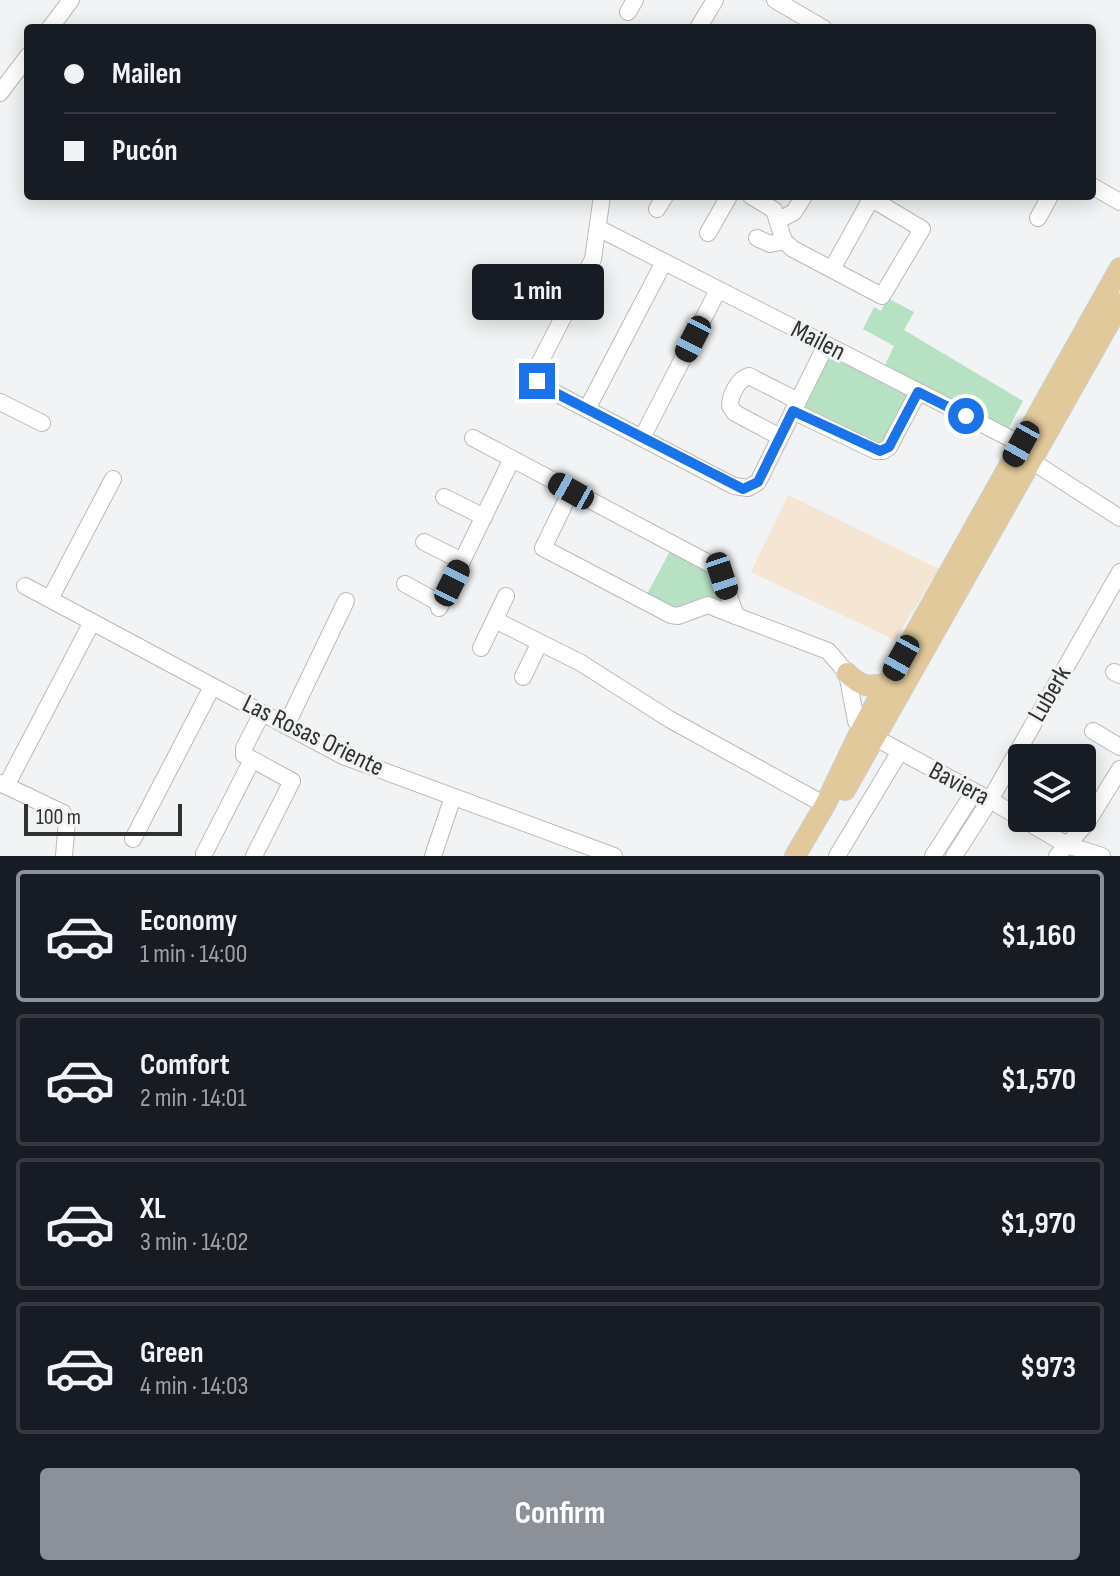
<!DOCTYPE html>
<meta charset="utf-8">
<style>
body{margin:0;font-family:"Sofia Sans Condensed",sans-serif;background:#242831;color:#f1f3f6;height:100vh;display:flex;flex-direction:column;font-size:30px;white-space:nowrap}
*{box-sizing:border-box;margin:0}
p{font-size:26px;color:#9ea1a6}
.icon{flex:none;width:44px;height:44px;fill:none;stroke:currentColor;stroke-width:2;stroke-linecap:round;stroke-linejoin:round}
.map{position:relative;height:856px;overflow:hidden}
.details{display:flex;flex-direction:column;background:#171b24;flex:1}
.details>*{flex:none}
.banner{position:absolute;left:24px;top:24px;width:1072px;height:176px;border-radius:8px;box-shadow:0 4px 20px #0003;display:grid;align-content:center;height:176px;padding:0 40px;background:#171b24}
.tools{position:absolute;left:1008px;top:744px;display:grid;gap:16px}
.tools a{display:grid;place-items:center;width:88px;height:88px;border-radius:8px;background:#171b24;box-shadow:0 4px 20px #0003;font-size:40px}
.scale{position:absolute;left:24px;bottom:20px;width:158px;box-sizing:border-box;padding-left:8px;border:4px solid #303131;border-top:0;font-size:22px;line-height:28px;white-space:nowrap;color:#303131;-webkit-text-stroke:6px #f1f3f4;paint-order:stroke}
.end{position:absolute;width:36px;height:36px;margin:-18px;border:10px solid #1a73e8;background:#fff;box-shadow:0 0 0 4px #fff}
.from{border-radius:50%}
.bubble{position:absolute;height:56px;border-radius:8px;background:#171b24;box-shadow:0 4px 20px #0003;font-size:26px;font-weight:700;line-height:56px;text-align:center}
.car{position:absolute;width:24px;height:48px;margin:-24px -12px;border-radius:10px;box-shadow:0 0 6px 2px #0007;background:linear-gradient(#222 24%,#8ab4d8 0 40%,#222 0 76%,#8ab4d8 0 86%,#222 0)}
.banner b{display:flex;align-items:center;gap:28px;height:76px;font-size:30px}
.banner b+b{border-top:2px solid #363941}
.banner i{width:20px;height:20px;background:#f1f3f6}
ul{padding:14px 0 0;list-style:none}
li{display:flex;align-items:center;gap:24px;height:132px;margin:0 16px 12px;padding:0 24px;border:4px solid #363941;border-radius:8px}
li div{flex:1}
li b{display:block;font-size:30px}
li em{font-style:normal;font-weight:700}
li.on{border-color:#8c9099}
li>.icon{width:72px;height:72px;stroke-width:1.5}
.button{display:flex;gap:16px;margin-top:auto;padding:16px 40px}
.button a{flex:1;height:92px;border-radius:8px;background:#8c9099;color:#fff;font-size:32px;font-weight:700;line-height:92px;text-align:center}
.map>svg:first-child{display:block}
.commercial{fill:#f5e6d3}
.green{fill:#b6e2c3}
.lines{fill:none;stroke-linecap:round;stroke-linejoin:round}
.minor-casing{stroke:#b9babc;stroke-width:18}
.major-casing{stroke:#cdcece;stroke-width:22}
.minor{stroke:#fff;stroke-width:16}
.major{stroke:#e2c99b;stroke-width:20}
.route{stroke:#1a73e8;stroke-width:10}
.labels{text-anchor:middle;dominant-baseline:central;stroke-width:6;stroke-linejoin:round;paint-order:stroke}
.street-label{font-size:26px;fill:#303131;stroke:#f1f3f4}
</style>
<div class="map">
<svg width="1120" height="856" viewBox="0 0 1120 856">
<rect width="100%" height="100%" fill="#f1f3f4"/>
<polygon class="commercial" points="788,495 939,569 895,640 751,572"/>
<g class="green">
<polygon points="887,298 914,312 904,330 1023,401 1008,429 885,365 894,346 863,329 874,307 881,311"/>
<polygon points="832,356 911,394 884,445 878,446 803,409 828,360"/>
<path d="M 670,551 C 710,569 714,563 726,607 L 680,611 L 646,596 Z"/>
</g>
<g class="lines">
<g class="minor-casing">
<g id="minor">
<polyline points="775,0 823,28"/>
<polyline points="628,12 635,0"/>
<polyline points="50,28 71,0"/>
<polyline points="698,28 715,0"/>
<polyline points="0,93 28,56"/>
<polyline points="1092,186 1120,202"/>
<polyline points="602,196 593,259 536,370 536,378 542,386 734,486 748,488 758,482 826,345"/>
<polyline points="751,196 774,210 784,241 793,249 882,296 922,229 867,196"/>
<polyline points="657,209 665,196"/>
<polyline points="1038,218 1050,196"/>
<polyline points="779,220 794,212 804,196"/>
<polyline points="598,228 1021,444 1030,460 1120,518"/>
<polyline points="708,233 729,196"/>
<polyline points="757,238 770,244 784,241"/>
<polyline points="832,269 871,199"/>
<polyline points="0,402 42,423"/>
<polyline points="587,409 664,262"/>
<polyline points="793,411 876,451 883,451 889,447 918,392"/>
<path d="M 780,437 L 735,413 L 730,406 C 730,395 738,379 749,376 L 798,401"/>
<polyline points="473,438 716,567 722,576 736,616 828,651 847,673 856,721 861,730 990,800 1067,845 1102,856"/>
<polyline points="642,438 718,290"/>
<polyline points="571,491 543,548 671,615 678,616 708,605 736,616"/>
<polyline points="444,497 484,517"/>
<polyline points="424,542 462,561"/>
<polyline points="405,584 441,604"/>
<polyline points="25,586 343,756 614,856"/>
<polyline points="50,599 113,479"/>
<polyline points="439,608 512,459"/>
<polyline points="495,620 581,663 669,719 825,805"/>
<polyline points="481,648 506,596"/>
<polyline points="1114,672 1120,675"/>
<polyline points="523,677 539,644"/>
<polyline points="286,726 346,601"/>
<polyline points="1093,731 1120,747"/>
<polyline points="0,783 63,813 67,820 64,856"/>
<polyline points="6,786 92,622"/>
<polyline points="133,839 212,687"/>
<polyline points="204,854 252,760"/>
<polyline points="254,856 292,781 244,755 244,748 262,713"/>
<polyline points="433,856 453,797"/>
<polyline points="837,856 899,753"/>
<polyline points="933,856 974,792"/>
<polyline points="954,856 990,800 1120,572"/>
<polyline points="1057,856 1086,824 1120,769"/>
</g>
</g>
<g class="major-casing">
<g id="major">
<path d="M 847,673 C 861,687 867,687 887,684"/>
<polyline points="845,790 1120,304"/>
<polyline points="795,856 825,805 861,730 1120,268"/>
</g>
</g>
<use href="#minor" class="minor"/>
<use href="#major" class="major"/>
</g>
<g class="lines">
<polyline class="route" points="537,381 542,386 743,489 758,482 793,411 880,451 889,447 918,392 966,416"/>
</g>
<g class="labels">
<g class="street-label">
<text transform="translate(818 341) rotate(27)">Mailen</text>
<text transform="translate(1050 694) rotate(-60)">Luberk</text>
<text transform="translate(313 736) rotate(26)">Las Rosas Oriente</text>
<text transform="translate(959 784) rotate(28)">Baviera</text>
</g>
</g>
</svg>
<div class="tools">
<a><svg class="icon" aria-label="layers" viewBox="0 0 24 24"><path d="M12 4l9 5-9 5-9-5zM3 14l9 5 9-5"/></svg></a>
</div>
<div class="scale">100 m</div>
<i class="end from" style="left:966px;top:416px"></i>
<i class="end" style="left:537px;top:381px"></i>
<div class="bubble" style="left:472px;top:264px;width:132px">1 min</div>
<i class="car" style="left:693px;top:339px;rotate:207deg"></i>
<i class="car" style="left:1021px;top:444px;rotate:209deg"></i>
<i class="car" style="left:571px;top:491px;rotate:299deg"></i>
<i class="car" style="left:722px;top:576px;rotate:162deg"></i>
<i class="car" style="left:452px;top:583px;rotate:26deg"></i>
<i class="car" style="left:901px;top:658px;rotate:209deg"></i>
<div class="banner">
<b><i class="from"></i>Mailen</b>
<b><i></i>Pucón</b>
</div>
</div>
<section class="details">
<ul>
<li class="on"><svg class="icon" aria-label="car" viewBox="0 0 24 24"><path d="M5 17H2v-5l4-1 3-4h7l3 4 3 1v5h-3M9 17h6M6 11h13"/><circle cx="7" cy="17" r="2"/><circle cx="17" cy="17" r="2"/></svg><div><b>Economy</b><p>1 min · 14:00</p></div><em>$1,160</em></li>
<li><svg class="icon" aria-label="car" viewBox="0 0 24 24"><path d="M5 17H2v-5l4-1 3-4h7l3 4 3 1v5h-3M9 17h6M6 11h13"/><circle cx="7" cy="17" r="2"/><circle cx="17" cy="17" r="2"/></svg><div><b>Comfort</b><p>2 min · 14:01</p></div><em>$1,570</em></li>
<li><svg class="icon" aria-label="car" viewBox="0 0 24 24"><path d="M5 17H2v-5l4-1 3-4h7l3 4 3 1v5h-3M9 17h6M6 11h13"/><circle cx="7" cy="17" r="2"/><circle cx="17" cy="17" r="2"/></svg><div><b>XL</b><p>3 min · 14:02</p></div><em>$1,970</em></li>
<li><svg class="icon" aria-label="car" viewBox="0 0 24 24"><path d="M5 17H2v-5l4-1 3-4h7l3 4 3 1v5h-3M9 17h6M6 11h13"/><circle cx="7" cy="17" r="2"/><circle cx="17" cy="17" r="2"/></svg><div><b>Green</b><p>4 min · 14:03</p></div><em>$973</em></li>
</ul>
<div class="button"><a>Confirm</a></div>
</section>
